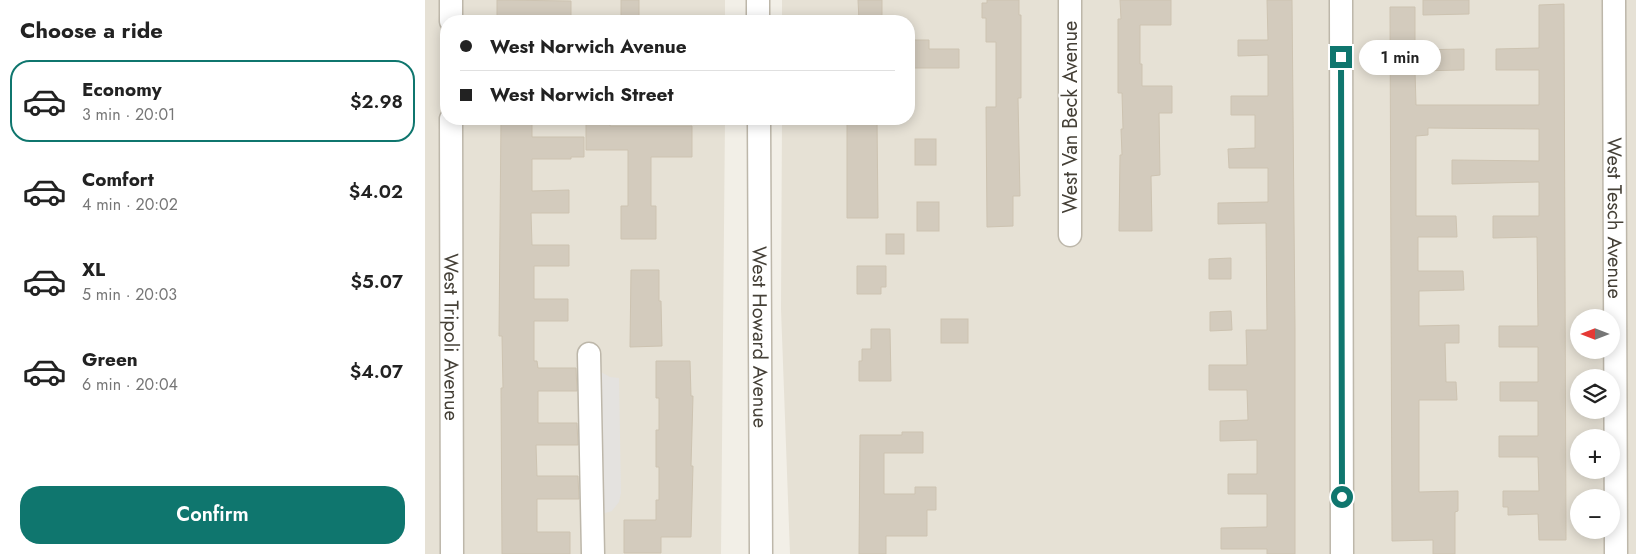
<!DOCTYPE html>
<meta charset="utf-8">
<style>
body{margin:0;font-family:Jost,sans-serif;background:#f6f6f6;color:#222;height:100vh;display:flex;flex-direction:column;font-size:19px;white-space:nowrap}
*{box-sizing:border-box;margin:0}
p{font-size:16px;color:#767676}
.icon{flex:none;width:28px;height:28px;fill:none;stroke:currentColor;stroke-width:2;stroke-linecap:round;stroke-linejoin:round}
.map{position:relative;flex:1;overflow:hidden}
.side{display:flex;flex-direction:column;background:#fff;width:425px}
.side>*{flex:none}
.guide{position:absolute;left:15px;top:15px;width:475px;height:110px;border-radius:20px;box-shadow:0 2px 12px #0003;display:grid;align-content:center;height:110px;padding:0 20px;background:#fff}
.needle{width:32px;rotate:270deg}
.fabs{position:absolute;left:1145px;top:309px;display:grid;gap:10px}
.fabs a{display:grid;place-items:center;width:50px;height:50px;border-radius:50%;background:#fff;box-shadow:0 2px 12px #0003;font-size:25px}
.end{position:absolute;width:22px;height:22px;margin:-11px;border:6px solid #0f766e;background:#fff;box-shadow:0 0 0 2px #fff}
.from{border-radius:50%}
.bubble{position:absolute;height:35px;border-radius:18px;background:#fff;box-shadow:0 2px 12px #0003;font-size:16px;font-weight:600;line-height:35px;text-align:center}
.guide b{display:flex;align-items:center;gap:18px;height:48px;font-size:19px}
.guide b+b{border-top:1px solid #e0e0e0}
.guide i{width:12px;height:12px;background:#222}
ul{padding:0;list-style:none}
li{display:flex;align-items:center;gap:15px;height:82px;margin:0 10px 8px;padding:0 10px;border:2px solid transparent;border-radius:20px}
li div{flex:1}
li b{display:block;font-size:19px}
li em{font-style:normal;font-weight:600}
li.active{border-color:#0f766e}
li>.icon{width:45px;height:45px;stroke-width:1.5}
h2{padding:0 20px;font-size:22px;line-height:60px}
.cta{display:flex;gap:10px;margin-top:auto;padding:10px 20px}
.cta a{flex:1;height:58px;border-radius:20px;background:#0f766e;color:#fff;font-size:20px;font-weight:600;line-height:58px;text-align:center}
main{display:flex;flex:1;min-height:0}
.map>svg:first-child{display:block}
.residential{fill:#e6e1d5;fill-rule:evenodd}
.parking{fill:#e4e2df}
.building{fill:#d3cbbd;stroke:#cdc3b1}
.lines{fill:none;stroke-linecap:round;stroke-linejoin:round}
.minor-casing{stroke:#bdb7aa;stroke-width:25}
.minor{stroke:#fff;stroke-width:22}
.route{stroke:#0f766e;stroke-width:6}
.labels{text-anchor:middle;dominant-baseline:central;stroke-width:4;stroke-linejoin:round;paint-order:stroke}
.street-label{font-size:20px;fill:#454037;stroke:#fff}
</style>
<main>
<section class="side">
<h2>Choose a ride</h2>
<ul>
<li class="active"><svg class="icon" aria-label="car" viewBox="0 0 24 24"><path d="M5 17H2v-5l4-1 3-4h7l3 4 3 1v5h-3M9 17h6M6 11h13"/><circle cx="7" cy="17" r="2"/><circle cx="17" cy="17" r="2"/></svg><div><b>Economy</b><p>3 min · 20:01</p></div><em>$2.98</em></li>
<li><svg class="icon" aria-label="car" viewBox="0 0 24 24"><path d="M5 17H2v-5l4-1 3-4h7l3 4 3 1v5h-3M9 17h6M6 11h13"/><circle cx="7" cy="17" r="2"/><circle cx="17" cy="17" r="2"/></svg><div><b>Comfort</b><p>4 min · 20:02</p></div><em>$4.02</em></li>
<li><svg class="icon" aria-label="car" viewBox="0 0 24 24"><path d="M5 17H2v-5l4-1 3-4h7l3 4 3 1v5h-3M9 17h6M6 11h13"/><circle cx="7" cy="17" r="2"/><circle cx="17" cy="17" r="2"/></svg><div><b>XL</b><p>5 min · 20:03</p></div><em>$5.07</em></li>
<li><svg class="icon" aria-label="car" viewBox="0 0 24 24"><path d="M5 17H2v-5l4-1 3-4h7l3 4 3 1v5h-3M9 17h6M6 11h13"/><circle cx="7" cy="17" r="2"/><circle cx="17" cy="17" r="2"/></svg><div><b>Green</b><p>6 min · 20:04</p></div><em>$4.07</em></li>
</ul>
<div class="cta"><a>Confirm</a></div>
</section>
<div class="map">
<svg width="1211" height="554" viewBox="0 0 1211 554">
<rect width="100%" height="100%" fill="#f2efe7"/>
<g class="residential">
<polygon points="0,0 300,0 300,21 21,21 21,119 300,119 296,554 0,554"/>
<path d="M 357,0 L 1211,0 L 1211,554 L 365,554 L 356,309 L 357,119 L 484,119 L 484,21 L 357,21 ZM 1154,318 L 1186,318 L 1186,350 L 1154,350 ZM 1154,378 L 1186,378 L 1186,410 L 1154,410 ZM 1154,438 L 1186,438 L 1186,470 L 1154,470 ZM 1154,498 L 1186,498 L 1186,530 L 1154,530 Z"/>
</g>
<polygon class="parking" points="176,372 185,377 194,378 196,493 194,502 187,511 177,514"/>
<g class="building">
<polygon points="72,0 146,1 146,21 125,21 125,16 72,16"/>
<rect x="196" y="0" width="18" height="21"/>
<polygon points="433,0 457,0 457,21 434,21"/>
<polygon points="562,0 594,0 594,15 596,15 596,98 593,98 595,196 588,196 588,226 562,227 561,107 571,107 571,42 561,42 561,18 557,18 557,3 562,3"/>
<polygon points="695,0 746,0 746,25 715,25 715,64 717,64 717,86 747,86 747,113 734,113 735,175 726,176 727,231 694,231 695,155 697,155 696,129 698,129 697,93 693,93 693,19 696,19"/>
<polygon points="842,0 867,0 870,329 870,554 842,554 842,549 796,549 796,528 842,527 842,494 803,494 803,474 832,474 832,440 795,441 795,421 823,420 822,390 784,390 784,365 822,365 821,330 842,330 841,223 793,224 793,203 843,202 843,168 804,168 803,149 830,148 830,115 806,115 806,96 843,96 843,55 813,56 813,40 843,40"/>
<polygon points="998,0 1044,0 1044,14 998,15"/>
<polygon points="1139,4 1141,540 1114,540 1113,514 1083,515 1083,507 1078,507 1078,491 1114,491 1113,457 1074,457 1074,436 1113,436 1113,401 1075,401 1075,382 1113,382 1113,347 1074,347 1074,326 1113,326 1112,237 1068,238 1068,216 1114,216 1114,182 1027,184 1027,160 1114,161 1114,129 1003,128 1003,135 991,136 991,216 1031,216 1032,237 993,237 993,271 1038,271 1039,290 994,291 994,326 1034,325 1034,343 1020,343 1021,382 1031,382 1032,400 994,400 994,492 1033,491 1033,511 1030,512 1030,554 1008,554 1008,540 967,541 965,7 990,7 990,50 1039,49 1039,70 990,71 991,105 1114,105 1114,70 1071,70 1071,49 1114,48 1114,5"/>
<polygon points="489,40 504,40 504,49 534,49 534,68 484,68 484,50 489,50"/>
<polygon points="76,119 107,119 107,137 159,137 159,157 146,157 146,159 107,159 107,191 144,190 144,213 106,213 107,245 144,245 144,266 109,266 109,299 143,299 143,321 109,321 109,361 112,361 113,368 151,368 152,391 113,391 113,423 152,423 153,445 111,445 112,476 153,476 154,499 112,499 112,532 145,532 145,554 77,554 76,388 78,388 77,336 74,336"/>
<polygon points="161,119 185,119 185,126 267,126 267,157 226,157 226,206 231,206 231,239 196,239 196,206 203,206 203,150 161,150"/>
<polygon points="422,119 452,119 453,218 422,218"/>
<rect x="490" y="139" width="21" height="26"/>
<rect x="492" y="202" width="22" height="29"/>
<rect x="461" y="234" width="18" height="20"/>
<polygon points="806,258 806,279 784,279 784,259"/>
<polygon points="432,266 461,266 461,287 456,287 456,294 432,294"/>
<polygon points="206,270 234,270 234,301 236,301 237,346 205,347"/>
<polygon points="806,311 807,330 785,331 785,312"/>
<rect x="516" y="319" width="27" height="24"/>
<polygon points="446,329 465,329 466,381 434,381 434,361 437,361 437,349 446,349"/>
<polygon points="231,361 265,361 266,396 268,396 266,466 268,466 266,537 236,537 236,553 199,553 199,520 231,520 231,500 234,500 234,467 231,467 231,430 234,430 234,398 231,398"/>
<polygon points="477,432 498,432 498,453 459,453 459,494 490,494 490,487 511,487 511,510 502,510 502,536 461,536 461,554 434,554 435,435 477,435"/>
</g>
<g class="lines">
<g class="minor-casing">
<g id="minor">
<polyline points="26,0 26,21"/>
<polyline points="333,0 333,21"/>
<polyline points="916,0 917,554"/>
<path id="s1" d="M 1189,0 L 1191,554"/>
<path id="s2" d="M 26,119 L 27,554"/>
<path id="s3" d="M 334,119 L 336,554"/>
<polyline points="645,235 645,0"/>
<polyline points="164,354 168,554"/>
</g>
</g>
<use href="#minor" class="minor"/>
</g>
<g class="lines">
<polyline class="route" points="916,57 917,497"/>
</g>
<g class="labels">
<g class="street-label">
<text transform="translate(645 117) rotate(-90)">West Van Beck Avenue</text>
<text stroke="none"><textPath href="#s1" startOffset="218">West Tesch Avenue</textPath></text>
<text stroke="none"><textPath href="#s2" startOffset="218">West Tripoli Avenue</textPath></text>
<text stroke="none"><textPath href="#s3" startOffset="218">West Howard Avenue</textPath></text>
</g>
</g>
</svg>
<div class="fabs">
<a><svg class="needle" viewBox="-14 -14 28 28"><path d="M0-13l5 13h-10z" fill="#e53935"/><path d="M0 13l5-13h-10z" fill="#767676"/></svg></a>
<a><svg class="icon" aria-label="layers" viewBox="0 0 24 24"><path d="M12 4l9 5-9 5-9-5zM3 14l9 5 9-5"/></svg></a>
<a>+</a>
<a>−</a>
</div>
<i class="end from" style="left:917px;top:497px"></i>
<i class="end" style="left:916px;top:57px"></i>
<div class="bubble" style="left:934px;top:40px;width:82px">1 min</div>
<div class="guide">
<b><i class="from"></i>West Norwich Avenue</b>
<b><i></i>West Norwich Street</b>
</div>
</div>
</main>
